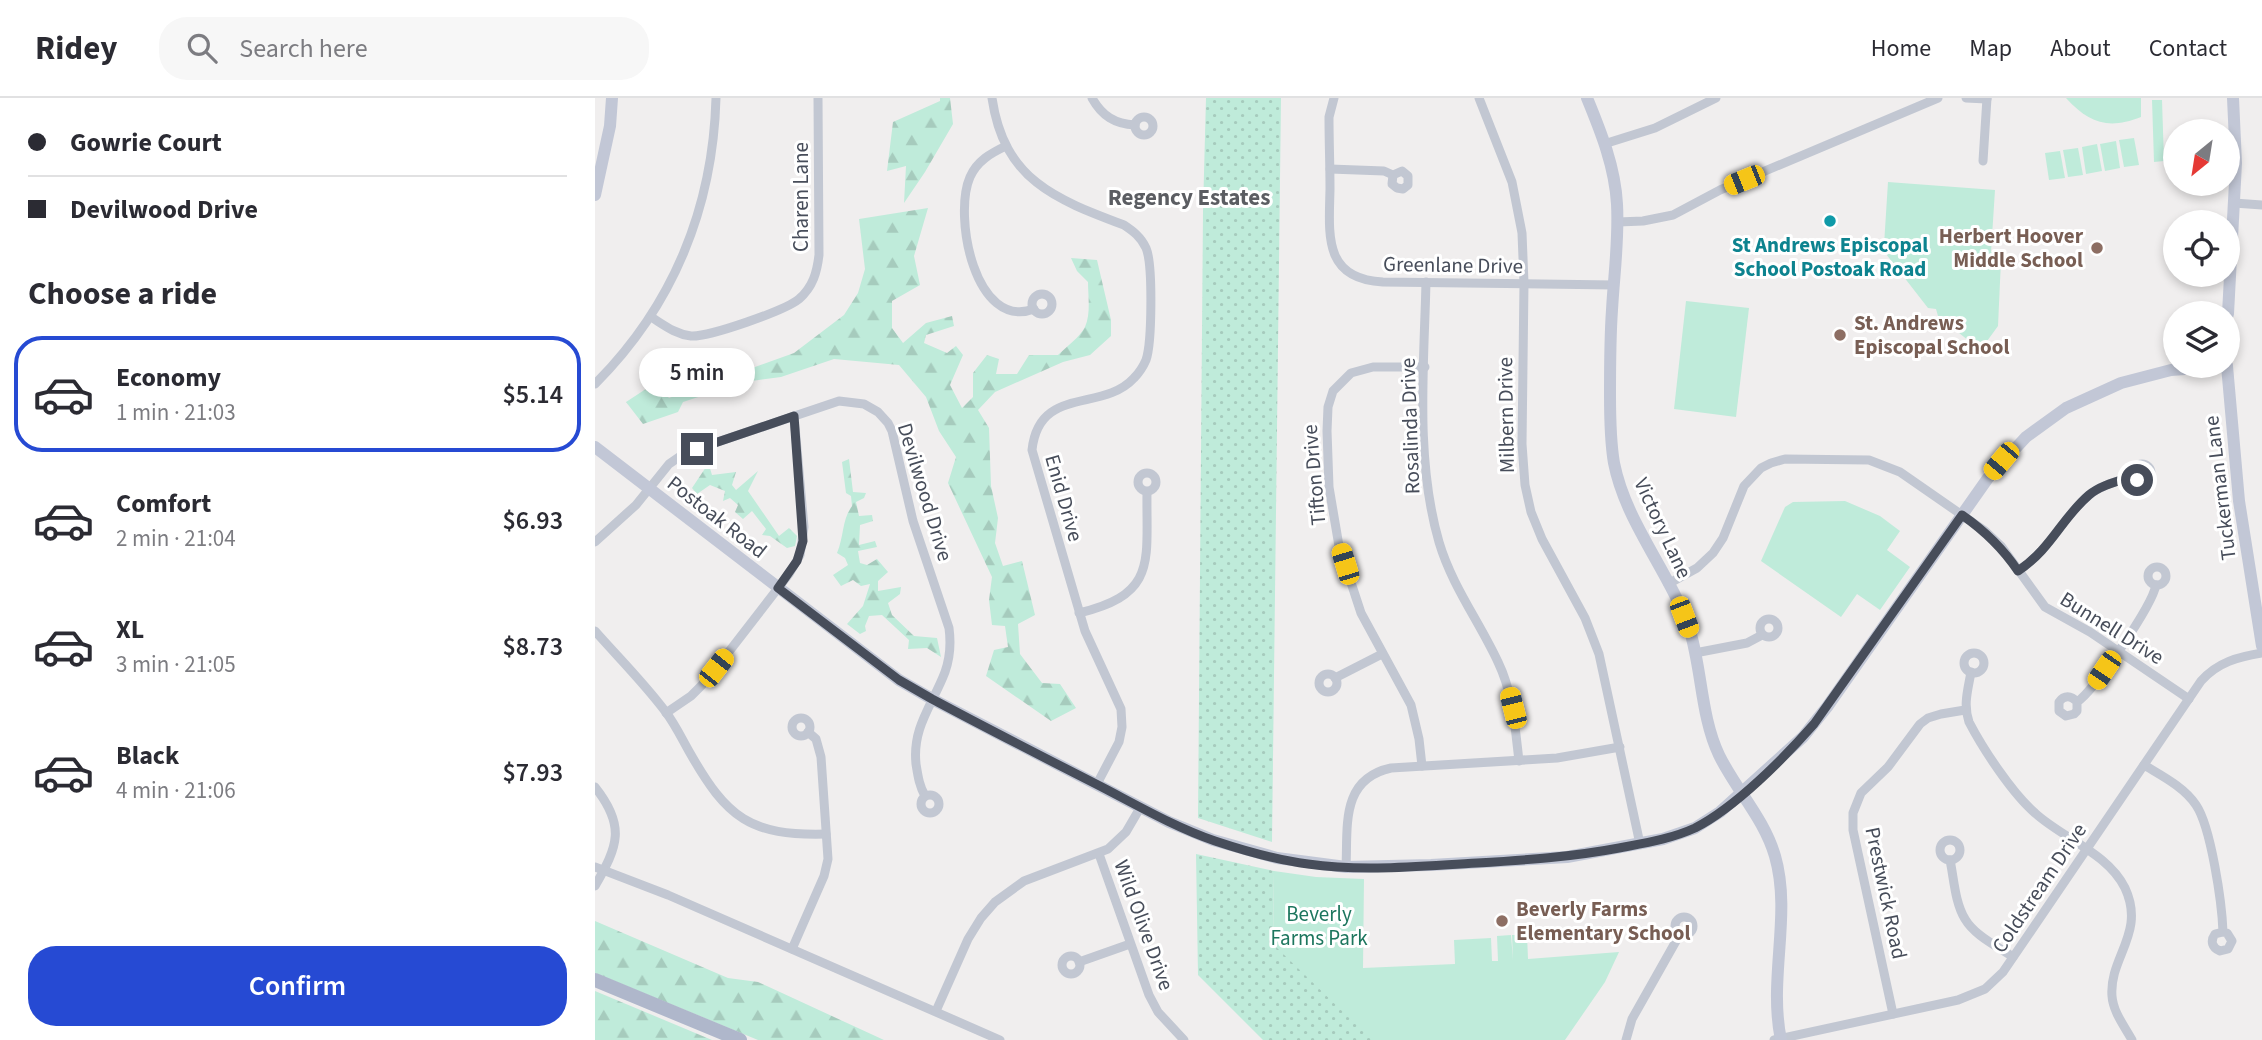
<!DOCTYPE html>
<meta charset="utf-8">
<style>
body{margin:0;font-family:"Source Sans 3",sans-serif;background:#f7f7f7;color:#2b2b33;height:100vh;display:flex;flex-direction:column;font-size:26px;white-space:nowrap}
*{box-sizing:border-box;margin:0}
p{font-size:23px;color:#7c7c81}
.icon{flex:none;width:38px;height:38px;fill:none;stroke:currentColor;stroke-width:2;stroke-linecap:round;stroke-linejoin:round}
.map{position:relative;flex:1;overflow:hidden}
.side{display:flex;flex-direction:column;background:#fff;width:595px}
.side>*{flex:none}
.guide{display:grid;align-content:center;height:154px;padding:0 28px;background:#fff}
.needle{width:46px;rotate:210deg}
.controls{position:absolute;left:1568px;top:21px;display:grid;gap:14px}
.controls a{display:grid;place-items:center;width:77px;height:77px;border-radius:50%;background:#fff;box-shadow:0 4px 10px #0003;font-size:35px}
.end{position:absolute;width:32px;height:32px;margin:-16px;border:9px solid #474d5a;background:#fff;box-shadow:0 0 0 4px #fff}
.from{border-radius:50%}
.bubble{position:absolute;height:49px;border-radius:24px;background:#fff;box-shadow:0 4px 10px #0003;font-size:23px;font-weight:600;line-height:49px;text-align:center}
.car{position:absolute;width:21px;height:42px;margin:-21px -10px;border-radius:9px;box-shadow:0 0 5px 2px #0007;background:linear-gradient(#f5c518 24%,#345 0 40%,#f5c518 0 76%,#345 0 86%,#f5c518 0)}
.guide b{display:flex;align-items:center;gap:24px;height:66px;font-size:26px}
.guide b+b{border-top:2px solid #e1e1e2}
.guide i{width:18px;height:18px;background:#2b2b33}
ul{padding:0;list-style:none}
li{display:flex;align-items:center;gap:21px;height:116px;margin:0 14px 10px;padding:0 14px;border:4px solid transparent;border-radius:28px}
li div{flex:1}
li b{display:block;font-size:26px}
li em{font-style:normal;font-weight:600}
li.on{border-color:#264ad3}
li>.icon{width:63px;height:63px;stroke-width:1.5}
h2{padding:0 28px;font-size:32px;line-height:84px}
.action{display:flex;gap:14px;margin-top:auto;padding:14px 28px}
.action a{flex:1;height:80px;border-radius:28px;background:#264ad3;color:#fff;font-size:28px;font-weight:600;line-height:80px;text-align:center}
header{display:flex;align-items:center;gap:42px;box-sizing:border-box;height:98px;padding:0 35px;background:#fff;border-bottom:2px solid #e1e1e2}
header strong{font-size:33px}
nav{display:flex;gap:38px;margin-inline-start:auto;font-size:24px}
.search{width:490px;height:63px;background:#f7f7f7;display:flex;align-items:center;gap:18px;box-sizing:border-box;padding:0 24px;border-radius:28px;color:#7c7c81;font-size:26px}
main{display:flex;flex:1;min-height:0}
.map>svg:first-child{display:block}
.grass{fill:url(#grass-dots)}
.forest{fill:url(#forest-firs)}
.green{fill:#bfebda}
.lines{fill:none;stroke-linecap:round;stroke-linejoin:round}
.street{stroke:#c2c7d2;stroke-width:9}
.secondary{stroke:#c2c7d6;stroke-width:12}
.primary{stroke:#afb7cb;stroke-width:14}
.route{stroke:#474d5a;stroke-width:9}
.culture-dot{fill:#0f9aa8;stroke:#fff;stroke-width:2.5}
.education-dot{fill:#8d6e63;stroke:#fff;stroke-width:2.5}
.labels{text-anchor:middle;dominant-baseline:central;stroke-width:6;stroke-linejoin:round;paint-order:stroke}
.street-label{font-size:21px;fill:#474d5a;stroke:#fff}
.education-label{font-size:21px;font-weight:bold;fill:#785e54;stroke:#fff;text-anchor:start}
.culture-label{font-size:21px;font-weight:bold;fill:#0d838f;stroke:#fff}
.park-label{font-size:21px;fill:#1d765e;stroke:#fff}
.neighbourhood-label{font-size:23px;font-weight:bold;fill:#5b5d62;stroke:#fff}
</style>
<header>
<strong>Ridey</strong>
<div class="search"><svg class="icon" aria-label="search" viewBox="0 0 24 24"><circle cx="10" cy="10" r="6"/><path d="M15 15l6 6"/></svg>Search here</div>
<nav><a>Home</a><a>Map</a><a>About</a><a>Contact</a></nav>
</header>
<main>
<section class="side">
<div class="guide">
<b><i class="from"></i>Gowrie Court</b>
<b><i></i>Devilwood Drive</b>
</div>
<h2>Choose a ride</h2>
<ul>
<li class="on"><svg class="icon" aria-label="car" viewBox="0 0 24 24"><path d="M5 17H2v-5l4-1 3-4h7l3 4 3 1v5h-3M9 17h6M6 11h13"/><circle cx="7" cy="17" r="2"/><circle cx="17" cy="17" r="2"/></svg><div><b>Economy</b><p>1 min · 21:03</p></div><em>$5.14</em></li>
<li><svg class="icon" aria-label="car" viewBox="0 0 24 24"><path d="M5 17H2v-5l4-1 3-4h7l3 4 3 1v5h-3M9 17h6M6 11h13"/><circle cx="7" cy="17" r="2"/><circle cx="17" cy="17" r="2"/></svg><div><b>Comfort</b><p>2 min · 21:04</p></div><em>$6.93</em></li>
<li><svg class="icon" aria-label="car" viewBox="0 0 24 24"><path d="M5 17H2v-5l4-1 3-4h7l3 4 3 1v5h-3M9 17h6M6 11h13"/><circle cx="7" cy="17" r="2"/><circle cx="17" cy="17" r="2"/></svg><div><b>XL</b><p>3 min · 21:05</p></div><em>$8.73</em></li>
<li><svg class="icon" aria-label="car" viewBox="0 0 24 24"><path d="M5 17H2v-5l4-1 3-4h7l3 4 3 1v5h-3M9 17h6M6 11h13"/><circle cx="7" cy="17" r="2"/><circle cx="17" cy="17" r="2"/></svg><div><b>Black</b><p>4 min · 21:06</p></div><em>$7.93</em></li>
</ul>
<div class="action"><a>Confirm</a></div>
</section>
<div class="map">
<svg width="1667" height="942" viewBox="0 0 1667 942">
<defs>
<pattern id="grass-dots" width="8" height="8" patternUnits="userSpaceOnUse" patternTransform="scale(1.75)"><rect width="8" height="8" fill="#bfebda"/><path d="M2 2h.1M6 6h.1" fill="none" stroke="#a6cbbd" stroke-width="1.8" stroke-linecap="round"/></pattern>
<pattern id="forest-firs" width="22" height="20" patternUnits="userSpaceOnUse" patternTransform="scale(1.75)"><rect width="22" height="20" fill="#bfebda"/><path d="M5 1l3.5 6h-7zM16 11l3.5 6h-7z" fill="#a6cbbd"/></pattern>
</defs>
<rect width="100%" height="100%" fill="#f0eeee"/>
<g class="grass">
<polygon points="611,0 686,0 677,744 603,720 608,113"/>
<polygon points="601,756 679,773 678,845 778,942 668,942 603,877"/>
</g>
<g class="forest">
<polygon points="345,0 355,0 358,26 330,74 309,105 311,68 292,73 298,24 345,3"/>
<path d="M 333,110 L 319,158 L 325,187 L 297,203 L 297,230 L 308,245 L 331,225 L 357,218 L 359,228 L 331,237 L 329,245 L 352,255 L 361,248 L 368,257 L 355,287 L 367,310 L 378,299 L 378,275 L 392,257 L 404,261 L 401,276 L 422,276 L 434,257 L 463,257 C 471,249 485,239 490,229 C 496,216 493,197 493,184 L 482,173 L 476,160 L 502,162 L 516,222 L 516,238 L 495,257 L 468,264 L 400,294 L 383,312 L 394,330 L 396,388 L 403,420 L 400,445 L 408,468 L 427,463 L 440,517 L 423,526 L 425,556 L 447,585 L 465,586 L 481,610 L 456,623 L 391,578 L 399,552 L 413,549 L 410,528 L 397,527 L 394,502 L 397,479 L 353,385 L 361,359 L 344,333 L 331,299 L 304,267 L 239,261 L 186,279 L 149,284 L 88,304 L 83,314 L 48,326 L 31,304 L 60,285 L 74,300 L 199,255 L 249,217 L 263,195 L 270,171 L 264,121 Z"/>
<polygon points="117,360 117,364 114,367 117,377 141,374 137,387 141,392 163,373 153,393 184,438 194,430 202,438 200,448 192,450 175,438 167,437 171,431 157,413 148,421 140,414 143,407 135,400 128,403 130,393 115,387 102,396 97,390"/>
<path d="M 254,361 L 258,394 L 271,395 L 269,400 L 261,404 L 264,418 L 277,417 L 278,423 L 265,427 L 264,447 L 280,443 L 282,449 L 263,453 L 265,465 L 272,467 L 282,461 L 293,474 L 283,483 L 283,493 L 306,489 L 305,496 L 293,505 L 297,517 L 319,538 L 342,540 L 346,559 L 332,550 L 313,551 L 314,542 L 287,517 L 274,518 L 270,528 L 271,533 L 265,536 L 252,526 L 268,508 L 275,486 L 266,488 L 258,482 L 246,488 L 238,477 L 253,467 L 250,460 L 242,455 C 249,439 247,421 257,408 L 256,398 L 251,395 L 247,364 Z"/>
<polygon points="0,823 133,880 163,884 289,942 163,942 0,875"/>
<polygon points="0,893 117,942 0,942"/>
</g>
<g class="green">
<path d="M 1471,0 L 1546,0 L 1546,19 C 1513,32 1494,25 1471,0 Z"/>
<polygon points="1557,2 1567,2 1569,63 1559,64"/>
<polygon points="1539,40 1544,67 1529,69 1524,42"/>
<polygon points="1521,43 1525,70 1510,73 1505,46"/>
<polygon points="1502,46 1507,73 1491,76 1487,49"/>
<polygon points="1483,50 1488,77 1473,79 1468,52"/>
<polygon points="1465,53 1470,80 1454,82 1450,55"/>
<polygon points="1293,84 1400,92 1396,154 1404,155 1406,162 1403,228 1387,250 1384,251 1343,218 1341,211 1333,210 1284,147 1289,147"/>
<polygon points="1091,203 1154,210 1141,319 1079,311"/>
<polygon points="1250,403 1285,418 1305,433 1292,452 1315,469 1285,512 1262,496 1246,519 1166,463 1190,409 1198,404"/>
<polygon points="679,773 721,779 769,781 768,870 860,866 859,842 896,840 897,863 903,863 902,838 916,837 918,862 917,837 932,837 933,861 1024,854 1010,884 970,942 777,942 678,846"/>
</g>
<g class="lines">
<g class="street">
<path d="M 397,0 C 409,82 460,101 529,127 C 538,133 546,139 551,150 C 558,166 557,245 551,262 C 548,269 544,275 539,280 C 507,315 444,287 437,352 L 490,533 L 526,611 L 527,629 L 524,644 L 502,686"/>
<path d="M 497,0 C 507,18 520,26 540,27"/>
<path d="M 739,0 L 734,19 C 734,43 735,67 735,91 C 734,137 728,181 788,184 L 1019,187"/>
<polyline points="884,0 917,84 927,135 929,185 927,346 930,387 936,414 947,441 990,520 1004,556 1045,746"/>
<polyline points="1371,0 1392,1"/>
<circle cx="549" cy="28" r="9"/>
<polyline points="1009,46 1060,30 1121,0"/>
<path d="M 411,48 C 396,55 382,63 375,79 C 358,118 380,233 439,211"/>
<polyline points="1388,63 1392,0"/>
<polyline points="735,71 789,73 798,77 807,73 813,78 813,87 808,91 802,90 797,86 798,77"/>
<polyline points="1639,105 1667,107"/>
<polyline points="1023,124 1048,123 1078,117 1125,92 1343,0"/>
<path d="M 831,184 C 829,270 820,361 844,444 C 857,488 884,523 903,564 C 918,595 920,629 924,663"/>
<circle cx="447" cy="206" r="10"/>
<path d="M 56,219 C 69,227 80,236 96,238 C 114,239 189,213 204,201 C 218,189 222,174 224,157 L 223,0"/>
<path d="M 0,286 C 78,208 118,110 121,0"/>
<circle cx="1547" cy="375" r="9"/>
<circle cx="552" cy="384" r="9"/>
<path d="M 0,444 L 41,407 L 74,366 L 90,355 L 244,303 L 269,306 L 283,314 L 293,325 L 297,333 L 318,423 L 354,530 C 356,545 355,560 350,574 C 338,606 317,629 321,666 C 323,678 324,687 330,698"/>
<circle cx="1562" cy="478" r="9"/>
<path d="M 1423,473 C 1456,451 1466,421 1494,397 C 1506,387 1524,383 1539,378"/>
<polyline points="1073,486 1102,470 1118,455 1128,440 1149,388 1166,370 1176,365 1190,361 1274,362 1305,374 1390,433 1406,448 1450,509 1495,534 1594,601"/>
<path d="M 484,515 C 563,496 551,463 552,394"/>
<circle cx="1174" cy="530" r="9"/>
<path d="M 0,533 C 23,559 49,585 70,613 C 80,626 87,641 95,655 C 132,720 155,738 231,736"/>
<polyline points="1100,555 1152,545 1167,537"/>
<circle cx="1379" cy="565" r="10"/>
<path d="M 1376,574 C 1373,592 1368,606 1374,624 C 1388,651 1417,695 1440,715 C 1467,740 1513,755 1530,790 C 1551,835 1514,859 1517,898 C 1518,914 1530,929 1537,942"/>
<circle cx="733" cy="585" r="9"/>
<polyline points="740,580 787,556"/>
<path d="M 1482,604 C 1476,597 1469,597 1464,604 L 1464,613 L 1471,618 L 1479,616 L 1482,613 L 1482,604 C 1499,593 1557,508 1561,487"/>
<polyline points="71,615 96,598 112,582 194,476 205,457 209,429 199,318"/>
<circle cx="206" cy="629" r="9"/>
<path d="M 1549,667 C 1567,678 1589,689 1601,707 C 1616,729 1627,805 1628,834 L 1632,835 L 1637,843 L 1633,851 L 1625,853 C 1617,850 1615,843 1620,836 L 1628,834"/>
<polyline points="827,668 824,641 816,607 766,515 744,448 734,389 732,333 733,309 738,293 756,275 778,269 830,269"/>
<path d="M 0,689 C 31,728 23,748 0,788"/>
<circle cx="335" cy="706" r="9"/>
<circle cx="1355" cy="752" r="10"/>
<polyline points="504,756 554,897 563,914 589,942"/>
<path d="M 1355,762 C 1359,781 1360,805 1370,821 C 1380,838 1402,848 1418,859"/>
<polyline points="0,769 73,797 405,942"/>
<path d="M 751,769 C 753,729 745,681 796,670 L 962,660 L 1025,649"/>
<circle cx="1089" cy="828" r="9"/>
<polyline points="197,851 229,778 233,761 226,659 221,641 213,634"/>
<circle cx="476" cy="867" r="9"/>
<polyline points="484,864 535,846"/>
<polyline points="341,913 373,841 386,820 400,804 429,783 513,751 531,734 545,710"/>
<polyline points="1298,916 1258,732 1258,715 1266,695 1293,669 1325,626 1333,620 1346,616 1370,612"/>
<polyline points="1031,942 1037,921 1085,836"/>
<path d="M 1179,942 L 1363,902 L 1390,891 L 1408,874 L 1606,583 C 1623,564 1643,559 1667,555"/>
</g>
<g class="secondary">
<path d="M 992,0 C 1006,34 1020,69 1022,106 C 1024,142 1019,176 1017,212 C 1015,240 1015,268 1015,296 C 1015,319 1015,342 1019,365 C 1031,426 1076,475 1095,533 C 1107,573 1106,619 1124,657 C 1141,692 1169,720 1180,758 C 1197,817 1173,880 1186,942"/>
<polyline points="0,97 15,28 17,0"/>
<polyline points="1633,216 1641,65 1638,0"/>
<polyline points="1632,268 1644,403 1667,548"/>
<polyline points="0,349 304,582 337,601 574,724 618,742 682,760 751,769 836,767 972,759 1068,741 1100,730 1125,714 1208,639 1232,609 1393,380 1431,339 1471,310 1526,285 1576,272 1632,268"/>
</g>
<polyline class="primary" points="0,882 145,942"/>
</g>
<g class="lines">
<path class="route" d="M 102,351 L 199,318 L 208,443 L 202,463 L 183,490 L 304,582 L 337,601 C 391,630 446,658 501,686 C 540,706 579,729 620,743 C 650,753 681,762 713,766 C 769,774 826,768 882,765 C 930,762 977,759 1024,750 C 1050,745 1076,741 1100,730 C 1141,709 1189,660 1219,626 L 1367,417 C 1390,433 1407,449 1423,473 C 1457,450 1466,421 1494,397 C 1506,387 1524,383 1539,378 L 1542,382"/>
</g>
<circle class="culture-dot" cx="1235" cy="123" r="7"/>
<g class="education-dot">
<circle cx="1502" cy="150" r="7"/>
<circle cx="1245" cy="237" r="7"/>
<circle cx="907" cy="823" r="7"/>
</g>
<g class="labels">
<g class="street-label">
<text transform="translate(206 99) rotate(-90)">Charen Lane</text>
<text transform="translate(858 167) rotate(1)">Greenlane Drive</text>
<text transform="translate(911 317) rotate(-91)">Milbern Drive</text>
<text transform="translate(815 328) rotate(-92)">Rosalinda Drive</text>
<text transform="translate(719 377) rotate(-95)">Tifton Drive</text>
<text transform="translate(1625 390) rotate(-97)">Tuckerman Lane</text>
<text transform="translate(330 394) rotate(73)">Devilwood Drive</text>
<text transform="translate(469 400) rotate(74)">Enid Drive</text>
<text transform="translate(122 419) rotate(38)">Postoak Road</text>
<text transform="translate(1068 430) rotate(65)">Victory Lane</text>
<text transform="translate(1517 530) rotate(32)">Bunnell Drive</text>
<text transform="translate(1444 790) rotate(-56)">Coldstream Drive</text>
<text transform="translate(1291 795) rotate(78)">Prestwick Road</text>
<text transform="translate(549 827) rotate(70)">Wild Olive Drive</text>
</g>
<g class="education-label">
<text x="1488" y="138" text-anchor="end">Herbert Hoover<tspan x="1488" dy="24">Middle School</tspan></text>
<text x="1259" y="225">St. Andrews<tspan x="1259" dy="24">Episcopal School</tspan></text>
<text x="921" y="811">Beverly Farms<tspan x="921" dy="24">Elementary School</tspan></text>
</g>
<g class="culture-label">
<text x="1235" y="147">St Andrews Episcopal<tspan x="1235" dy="24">School Postoak Road</tspan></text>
</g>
<g class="park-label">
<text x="724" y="816">Beverly<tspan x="724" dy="24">Farms Park</tspan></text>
</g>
<g class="neighbourhood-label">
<text x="594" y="99">Regency Estates</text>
</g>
</g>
</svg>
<div class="controls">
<a><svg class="needle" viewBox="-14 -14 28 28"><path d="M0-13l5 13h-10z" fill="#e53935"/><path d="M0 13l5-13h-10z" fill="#7c7c81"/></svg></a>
<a><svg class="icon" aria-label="locate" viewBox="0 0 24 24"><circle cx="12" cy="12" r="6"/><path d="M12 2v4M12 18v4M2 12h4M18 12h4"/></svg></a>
<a><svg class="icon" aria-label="layers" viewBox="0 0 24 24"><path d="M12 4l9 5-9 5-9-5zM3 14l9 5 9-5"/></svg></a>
</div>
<i class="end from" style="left:1542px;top:382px"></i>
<i class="end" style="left:102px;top:351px"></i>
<div class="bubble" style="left:44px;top:250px;width:116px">5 min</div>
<i class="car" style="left:1149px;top:82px;rotate:248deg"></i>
<i class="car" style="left:1406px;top:363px;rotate:220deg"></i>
<i class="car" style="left:750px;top:466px;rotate:343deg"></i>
<i class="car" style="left:1089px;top:519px;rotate:159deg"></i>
<i class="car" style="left:121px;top:570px;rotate:38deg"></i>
<i class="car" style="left:1509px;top:572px;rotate:214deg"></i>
<i class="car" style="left:918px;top:610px;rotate:346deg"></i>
</div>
</main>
